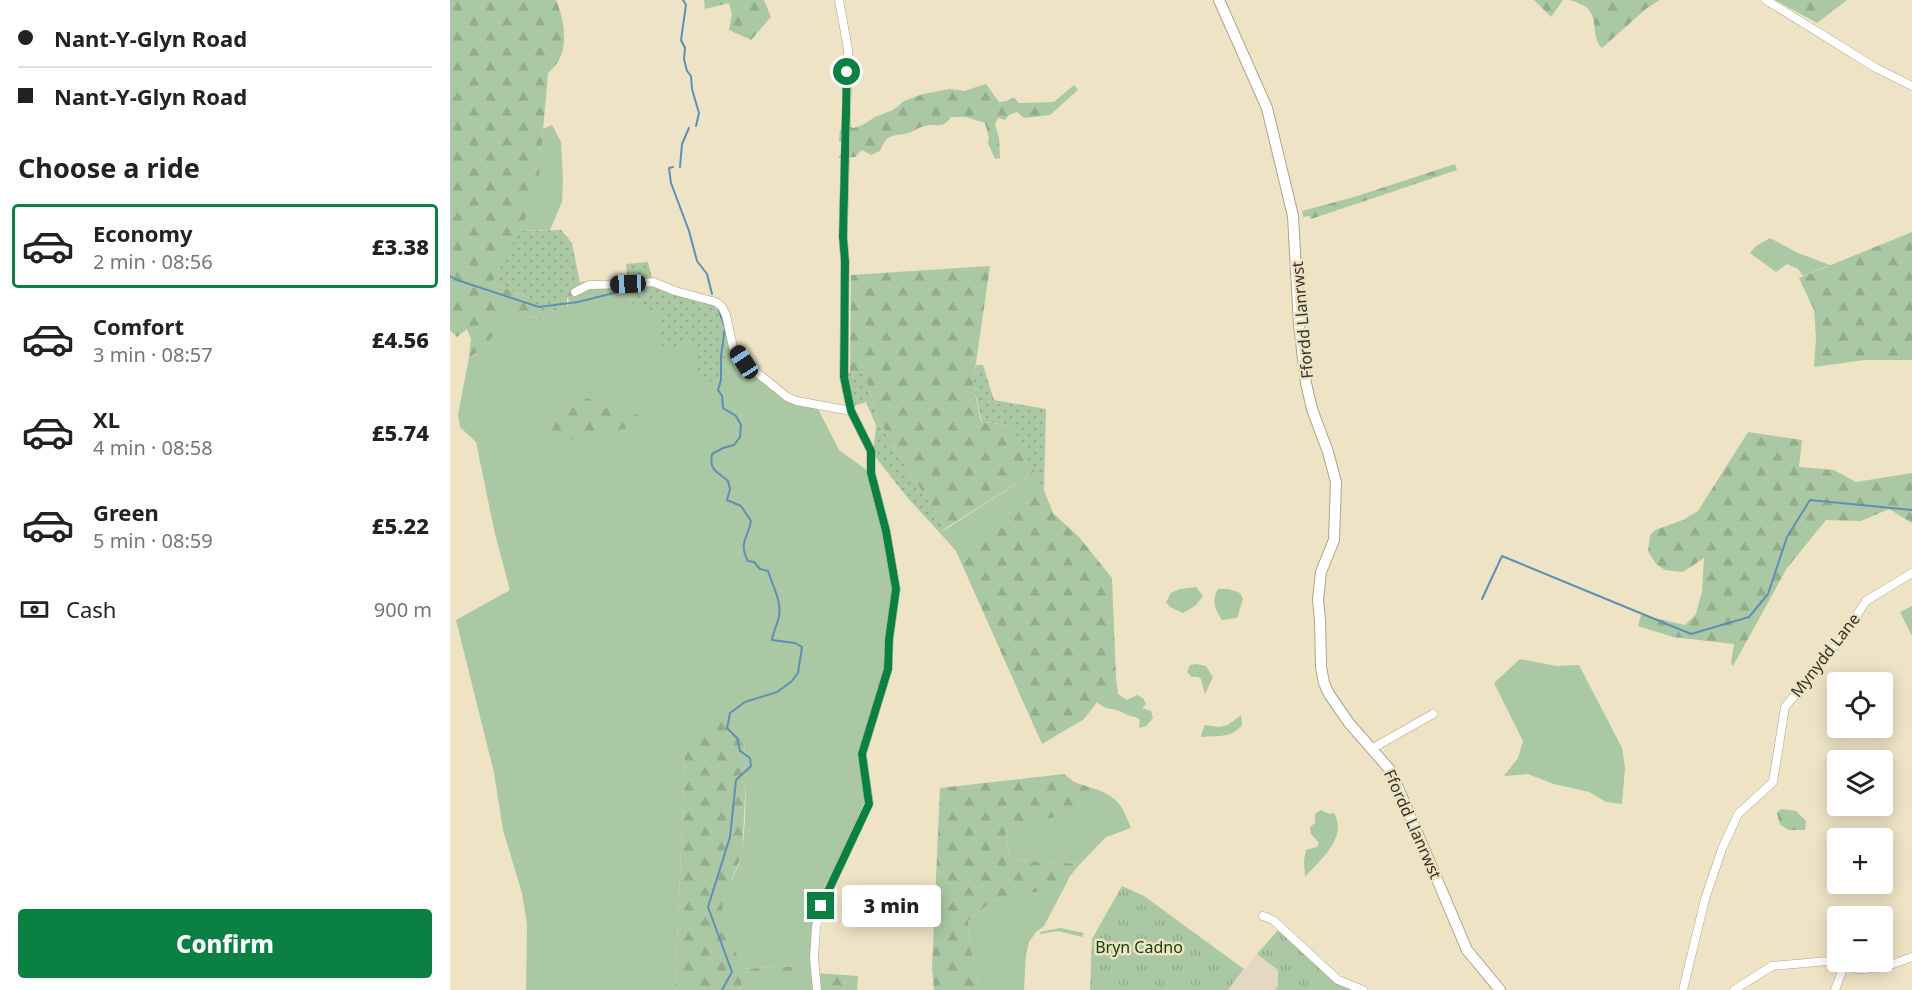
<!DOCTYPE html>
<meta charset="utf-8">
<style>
body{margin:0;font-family:"Noto Sans",sans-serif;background:#f6f6f6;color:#222;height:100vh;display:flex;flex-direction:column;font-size:22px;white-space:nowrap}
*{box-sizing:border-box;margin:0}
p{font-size:20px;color:#767676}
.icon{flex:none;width:33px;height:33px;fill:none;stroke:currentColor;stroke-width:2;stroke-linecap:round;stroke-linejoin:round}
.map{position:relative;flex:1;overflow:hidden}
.sheet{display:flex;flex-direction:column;background:#fff;width:450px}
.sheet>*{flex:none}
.top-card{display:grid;align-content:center;height:132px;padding:0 18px;background:#fff}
.buttons{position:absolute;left:1377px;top:672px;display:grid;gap:12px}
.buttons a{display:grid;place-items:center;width:66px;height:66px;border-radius:6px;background:#fff;box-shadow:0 3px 15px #0003;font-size:30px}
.end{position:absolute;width:27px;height:27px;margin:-14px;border:8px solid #0b8043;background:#fff;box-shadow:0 0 0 3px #fff}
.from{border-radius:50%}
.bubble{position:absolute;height:42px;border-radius:6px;background:#fff;box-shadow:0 3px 15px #0003;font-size:20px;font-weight:800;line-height:42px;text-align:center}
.car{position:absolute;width:18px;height:36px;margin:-18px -9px;border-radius:8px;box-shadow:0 0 4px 2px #0007;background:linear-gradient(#222 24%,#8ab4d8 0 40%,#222 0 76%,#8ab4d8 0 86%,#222 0)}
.top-card b{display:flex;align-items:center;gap:21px;height:57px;font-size:22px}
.top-card b+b{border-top:2px solid #e0e0e0}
.top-card i{width:15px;height:15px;background:#222}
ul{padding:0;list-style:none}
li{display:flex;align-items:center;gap:18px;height:84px;margin:0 12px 9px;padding:0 6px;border:3px solid transparent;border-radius:6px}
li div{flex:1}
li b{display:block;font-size:22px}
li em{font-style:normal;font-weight:800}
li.on{border-color:#0b8043}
li>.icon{width:54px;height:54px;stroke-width:1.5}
h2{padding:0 18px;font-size:27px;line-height:72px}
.pay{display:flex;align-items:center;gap:15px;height:66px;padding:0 18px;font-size:22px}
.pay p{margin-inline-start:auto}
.cta{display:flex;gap:12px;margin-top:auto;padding:12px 18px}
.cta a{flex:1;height:69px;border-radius:6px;background:#0b8043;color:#fff;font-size:24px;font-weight:800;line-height:69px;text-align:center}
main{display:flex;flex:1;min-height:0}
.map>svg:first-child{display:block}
.industrial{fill:#e4d8c4}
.grass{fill:#a9c8a3}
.forest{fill:url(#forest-firs)}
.park{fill:url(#park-tufts)}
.garden{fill:url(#garden-dots)}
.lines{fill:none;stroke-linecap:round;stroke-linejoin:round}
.stream{stroke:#5e90b6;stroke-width:2}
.minor-casing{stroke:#aea487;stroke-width:9}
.secondary-casing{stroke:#aea487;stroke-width:12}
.minor{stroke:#fff;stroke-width:8}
.secondary{stroke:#fff;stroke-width:10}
.route{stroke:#0b8043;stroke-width:8}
.labels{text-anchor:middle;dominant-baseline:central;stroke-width:5;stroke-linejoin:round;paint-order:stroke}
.street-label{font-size:16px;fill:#363226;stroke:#eee3c5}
.park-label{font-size:16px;fill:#104502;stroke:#eee3c5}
</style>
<main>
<section class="sheet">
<div class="top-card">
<b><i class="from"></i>Nant-Y-Glyn Road</b>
<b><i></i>Nant-Y-Glyn Road</b>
</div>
<h2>Choose a ride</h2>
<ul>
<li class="on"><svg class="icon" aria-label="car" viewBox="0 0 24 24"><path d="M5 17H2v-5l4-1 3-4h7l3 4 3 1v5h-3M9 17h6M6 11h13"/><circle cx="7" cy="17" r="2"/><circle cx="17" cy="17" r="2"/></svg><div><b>Economy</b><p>2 min · 08:56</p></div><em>£3.38</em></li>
<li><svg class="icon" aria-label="car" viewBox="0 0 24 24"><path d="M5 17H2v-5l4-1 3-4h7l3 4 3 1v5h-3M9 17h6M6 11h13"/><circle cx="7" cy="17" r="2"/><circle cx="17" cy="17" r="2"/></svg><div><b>Comfort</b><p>3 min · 08:57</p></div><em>£4.56</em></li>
<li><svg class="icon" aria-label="car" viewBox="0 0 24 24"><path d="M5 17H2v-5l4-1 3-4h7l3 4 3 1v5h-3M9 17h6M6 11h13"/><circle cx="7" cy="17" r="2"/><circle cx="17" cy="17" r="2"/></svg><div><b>XL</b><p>4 min · 08:58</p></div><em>£5.74</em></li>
<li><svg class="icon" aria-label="car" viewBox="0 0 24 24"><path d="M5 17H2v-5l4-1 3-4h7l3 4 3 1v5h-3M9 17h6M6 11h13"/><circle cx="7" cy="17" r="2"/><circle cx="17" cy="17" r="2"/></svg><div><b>Green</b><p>5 min · 08:59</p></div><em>£5.22</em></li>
</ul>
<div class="pay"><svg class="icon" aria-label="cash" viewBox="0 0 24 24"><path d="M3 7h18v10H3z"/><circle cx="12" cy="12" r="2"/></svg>Cash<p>900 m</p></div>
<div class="cta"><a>Confirm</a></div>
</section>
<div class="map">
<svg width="1462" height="990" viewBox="0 0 1462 990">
<defs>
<pattern id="forest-firs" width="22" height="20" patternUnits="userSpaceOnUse" patternTransform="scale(1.5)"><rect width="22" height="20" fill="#a9c8a3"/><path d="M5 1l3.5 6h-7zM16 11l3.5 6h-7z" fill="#92ac8c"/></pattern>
<pattern id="park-tufts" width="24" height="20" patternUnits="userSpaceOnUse" patternTransform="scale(1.5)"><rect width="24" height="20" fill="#a9c8a3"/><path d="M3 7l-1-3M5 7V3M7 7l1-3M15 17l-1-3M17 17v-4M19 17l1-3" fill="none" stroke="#92ac8c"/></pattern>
<pattern id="garden-dots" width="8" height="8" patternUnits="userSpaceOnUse" patternTransform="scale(1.5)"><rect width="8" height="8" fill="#a9c8a3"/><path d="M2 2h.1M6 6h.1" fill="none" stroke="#92ac8c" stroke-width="1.8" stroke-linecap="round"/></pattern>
</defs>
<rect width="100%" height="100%" fill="#eee3c5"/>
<polygon class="industrial" points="807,954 828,970 828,986 825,990 778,990"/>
<g class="grass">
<polygon points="102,125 111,142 113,179 112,202 100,230 69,231 88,189 93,129"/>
<polygon points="1320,238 1348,253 1380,265 1353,276 1348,269 1337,264 1326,272 1300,253 1306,246"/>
<path d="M 178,284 L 180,302 L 208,314 L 246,342 L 278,339 L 285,358 L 292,367 L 338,401 L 349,406 L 368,409 L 389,450 L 418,471 L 434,535 L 443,587 L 435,669 L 410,763 L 415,800 L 398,842 L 371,893 L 365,910 L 361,958 L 347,966 L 290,969 C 286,951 274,936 271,917 C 268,894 289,874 292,852 C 297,814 296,775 294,737 L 235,757 L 225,990 L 76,990 L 77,924 L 72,893 L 53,830 L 44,773 L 6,620 L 60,590 L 45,534 L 26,442 L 10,427 L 8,415 L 19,357 L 25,355 L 49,325 L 51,309 C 90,319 116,334 134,286 Z"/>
<polygon points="586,471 594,490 506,551 490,533"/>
<polygon points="746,587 753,596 745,606 733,613 720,607 716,602 721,593 730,589"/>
<path d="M 768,589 L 779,589 L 790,593 L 793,599 L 787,618 L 772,620 C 765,609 761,601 768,589 Z"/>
<polygon points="1462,606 1462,636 1450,612"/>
<polygon points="1070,659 1106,666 1129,665 1172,748 1175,768 1172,804 1156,802 1139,792 1104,784 1078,774 1054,776 1068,758 1073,741 1044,683"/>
<polygon points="747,664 756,666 763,677 755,694 751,679 748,677 742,677 737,672 740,665"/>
<path d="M 666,678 L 668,694 L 677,700 L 687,695 L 693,698 L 696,704 L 692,708 L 701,711 L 703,718 L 696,726 L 689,728 L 690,720 L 686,717 C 678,717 674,712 666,710 C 658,708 654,709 647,702 Z"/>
<path d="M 791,715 L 792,725 C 780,739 769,735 752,737 L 751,735 L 755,725 L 769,727 L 778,725 Z"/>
<path d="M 651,791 C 671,800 673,809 681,828 L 656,837 L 630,864 L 560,860 L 556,832 L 625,810 L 646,799 Z"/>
<path d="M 871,810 L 879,814 L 884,813 C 898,837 871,859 855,877 L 854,860 L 856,850 L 867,847 L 869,843 L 861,834 L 860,827 L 865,823 L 865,814 Z"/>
<polygon points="614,888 594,926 586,932 579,942 576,955 574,990 527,990 528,969 520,948 518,921 542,901 571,894"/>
<polygon points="610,928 634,933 632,937 608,931 590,934 590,932"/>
<polygon points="339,973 362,973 365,990 290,990 292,978"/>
</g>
<g class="forest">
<path d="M 0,0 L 106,0 C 113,17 118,40 110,58 C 108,63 102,69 98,73 L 88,189 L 73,224 L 42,283 L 80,298 L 117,308 L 119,300 L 116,295 C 118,286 127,284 134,281 L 128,302 L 116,317 L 95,320 L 51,310 C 51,314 51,320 49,325 C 45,336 29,354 19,357 L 21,339 L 17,329 L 7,337 L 0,330 Z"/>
<polygon points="254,0 314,0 321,17 301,40 279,30 282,14 279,3 255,9"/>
<polygon points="1084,0 1113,0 1101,17"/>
<path d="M 1119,0 L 1210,0 L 1197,8 L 1152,48 C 1137,32 1156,8 1119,0 Z"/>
<polygon points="1325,0 1397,0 1367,23"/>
<path d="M 536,84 L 549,102 L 557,101 L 563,97 L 569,103 L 604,102 L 624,85 L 628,90 L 600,115 L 574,118 L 567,112 L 559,115 L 555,120 L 548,118 L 545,124 L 549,138 L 550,158 L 545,159 L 538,143 L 539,138 L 535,123 L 516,117 L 501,117 C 494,127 490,125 480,125 C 472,126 467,129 461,132 C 446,138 438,130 430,151 L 421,155 L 412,150 L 405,157 L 388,158 L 397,146 L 389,141 L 390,130 L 399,126 L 403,128 L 411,126 L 425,117 L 443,110 L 454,101 L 473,94 L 500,89 L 514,91 Z"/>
<polygon points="1005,164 1007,170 861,219 859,216 853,217 852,211 904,197"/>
<polygon points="1462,232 1462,360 1414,360 1364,367 1366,338 1364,310 1349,278"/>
<polygon points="540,266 523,383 531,422 560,425 586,471 496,528 458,470 429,421 414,373 400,372 401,275"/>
<polygon points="127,395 210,422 121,439 90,424"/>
<polygon points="1298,432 1352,440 1349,467 1384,470 1406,482 1462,473 1462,523 1439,509 1411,521 1376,520 1337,568 1283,666 1281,663 1284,644 1223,637 1188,626 1191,615 1235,625 1246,614 1252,591 1254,558 1233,572 1215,570 1206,564 1198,551 1200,535 1205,530 1233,520 1248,511"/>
<polygon points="594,490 603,513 629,537 662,578 666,678 634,719 592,744 506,551"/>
<path d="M 276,717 L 294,737 L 296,777 L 292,855 L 274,896 L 271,916 L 277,936 L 288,957 L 290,969 L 347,966 L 364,956 L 365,973 L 408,976 L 407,990 L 368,990 L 364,973 L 293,978 L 290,990 L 225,990 L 235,756 C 247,735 252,726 276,717 Z"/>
<polygon points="614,774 624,782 651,791 647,799 623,811 556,832 560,860 630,864 620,876 614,888 571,894 542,901 518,921 520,948 528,969 527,990 484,990 482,968 490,788"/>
<polygon points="1331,809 1346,811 1356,821 1355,830 1339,830 1330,825 1327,813"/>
</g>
<g class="park">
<polygon points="672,886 694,896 794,969 778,990 640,990 642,939"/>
<polygon points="830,928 888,980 913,990 825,990 828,986 828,970 807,954"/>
</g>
<g class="garden">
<polygon points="111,230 122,243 130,283 117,291 117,308 104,313 86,309 80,298 42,283 69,231"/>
<polygon points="198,262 203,282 266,302 280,330 269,382 245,380 245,342 213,348 208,314 180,302 176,264"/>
<polygon points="526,365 533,365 544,400 596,409 594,490 560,425 532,422 523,383"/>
<polygon points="394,372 414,373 429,421 458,470 496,528 490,533 457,497 423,454 426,425 416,402 400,407"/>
</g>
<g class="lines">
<g class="stream">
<polyline points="233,0 236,5 231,40 235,48 234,59 237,71 241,76 242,89 249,113 246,126"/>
<polyline points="223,167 219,168 221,183 239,231 247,261 257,274 262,294"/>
<polyline points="230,167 232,144 239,128"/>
<polyline points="0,276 7,280 89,307 128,302 176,290"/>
<path d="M 267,305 L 275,328 L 271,356 L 271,380 L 268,390 L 272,396 L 273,408 L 286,416 L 291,425 L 290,437 L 284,445 L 273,448 L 262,454 C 259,471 267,471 278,481 L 280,489 L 277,500 L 291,506 L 301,521 C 298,539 288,542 298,561 L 304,562 L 310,569 L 318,571 C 322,584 332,602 329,616 C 328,624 323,631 322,640 L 345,643 L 352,647 L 348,673 L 341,682 L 327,692 L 295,702 L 280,713 L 277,728 L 287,738 L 290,751 L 300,758 L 301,766 L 286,780 L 280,837 L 258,907 L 282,972 L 272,990"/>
<polyline points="1032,599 1052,556 1241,634 1299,617 1318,594 1337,537 1360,500 1462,510"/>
</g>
<g class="minor-casing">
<g id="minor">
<polyline points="1316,0 1426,68 1462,86"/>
<polyline points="125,292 139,285 186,284 203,282 225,291 266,302 272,307 276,315 283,347 294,362 337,397 347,401 401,411"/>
<polyline points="923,748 983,714"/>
<polyline points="813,916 823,920 888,980 913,990"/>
<polyline points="367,990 364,958 366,927 371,906 419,803 412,754 438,669 439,639 446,589 436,531 421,473 421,451 401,411 394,377 395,261 393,237 398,49 389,0"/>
<polyline points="1233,990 1255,899 1272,849 1288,814 1323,782 1335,707 1392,638 1416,601 1462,573"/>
<polyline points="1284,990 1322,966 1378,961 1407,969 1415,969 1443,964 1462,957"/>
<polyline points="1385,990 1394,966"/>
</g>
</g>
<g class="secondary-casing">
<polyline id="secondary" points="769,0 817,108 843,216 849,325 856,383 862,409 878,452 886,482 884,540 871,572 868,600 870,620 871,667 874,683 879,694 899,723 941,771 1017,950 1050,990"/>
</g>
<use href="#minor" class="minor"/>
<use href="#secondary" class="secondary"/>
</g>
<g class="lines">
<polyline class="route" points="371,906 419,804 412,754 438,669 439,639 446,589 436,531 421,473 421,451 401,411 394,377 395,261 393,237 397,72"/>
</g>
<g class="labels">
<g class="street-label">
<text transform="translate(852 320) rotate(-95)">Ffordd Llanrwst</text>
<text transform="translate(1375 655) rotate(-52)">Mynydd Lane</text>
<text transform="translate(963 824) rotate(66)">Ffordd Llanrwst</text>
</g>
<g class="park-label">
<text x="689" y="947">Bryn Cadno</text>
</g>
</g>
</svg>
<div class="buttons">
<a><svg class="icon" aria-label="locate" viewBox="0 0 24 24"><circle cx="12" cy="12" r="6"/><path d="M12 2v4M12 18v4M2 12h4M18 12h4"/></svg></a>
<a><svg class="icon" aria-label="layers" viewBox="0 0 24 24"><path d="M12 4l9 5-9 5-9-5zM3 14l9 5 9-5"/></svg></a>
<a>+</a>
<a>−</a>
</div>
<i class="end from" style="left:397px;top:72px"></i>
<i class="end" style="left:371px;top:906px"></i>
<div class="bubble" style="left:392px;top:885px;width:99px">3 min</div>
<i class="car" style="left:178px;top:284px;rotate:268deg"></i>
<i class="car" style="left:294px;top:362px;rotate:327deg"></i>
</div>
</main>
